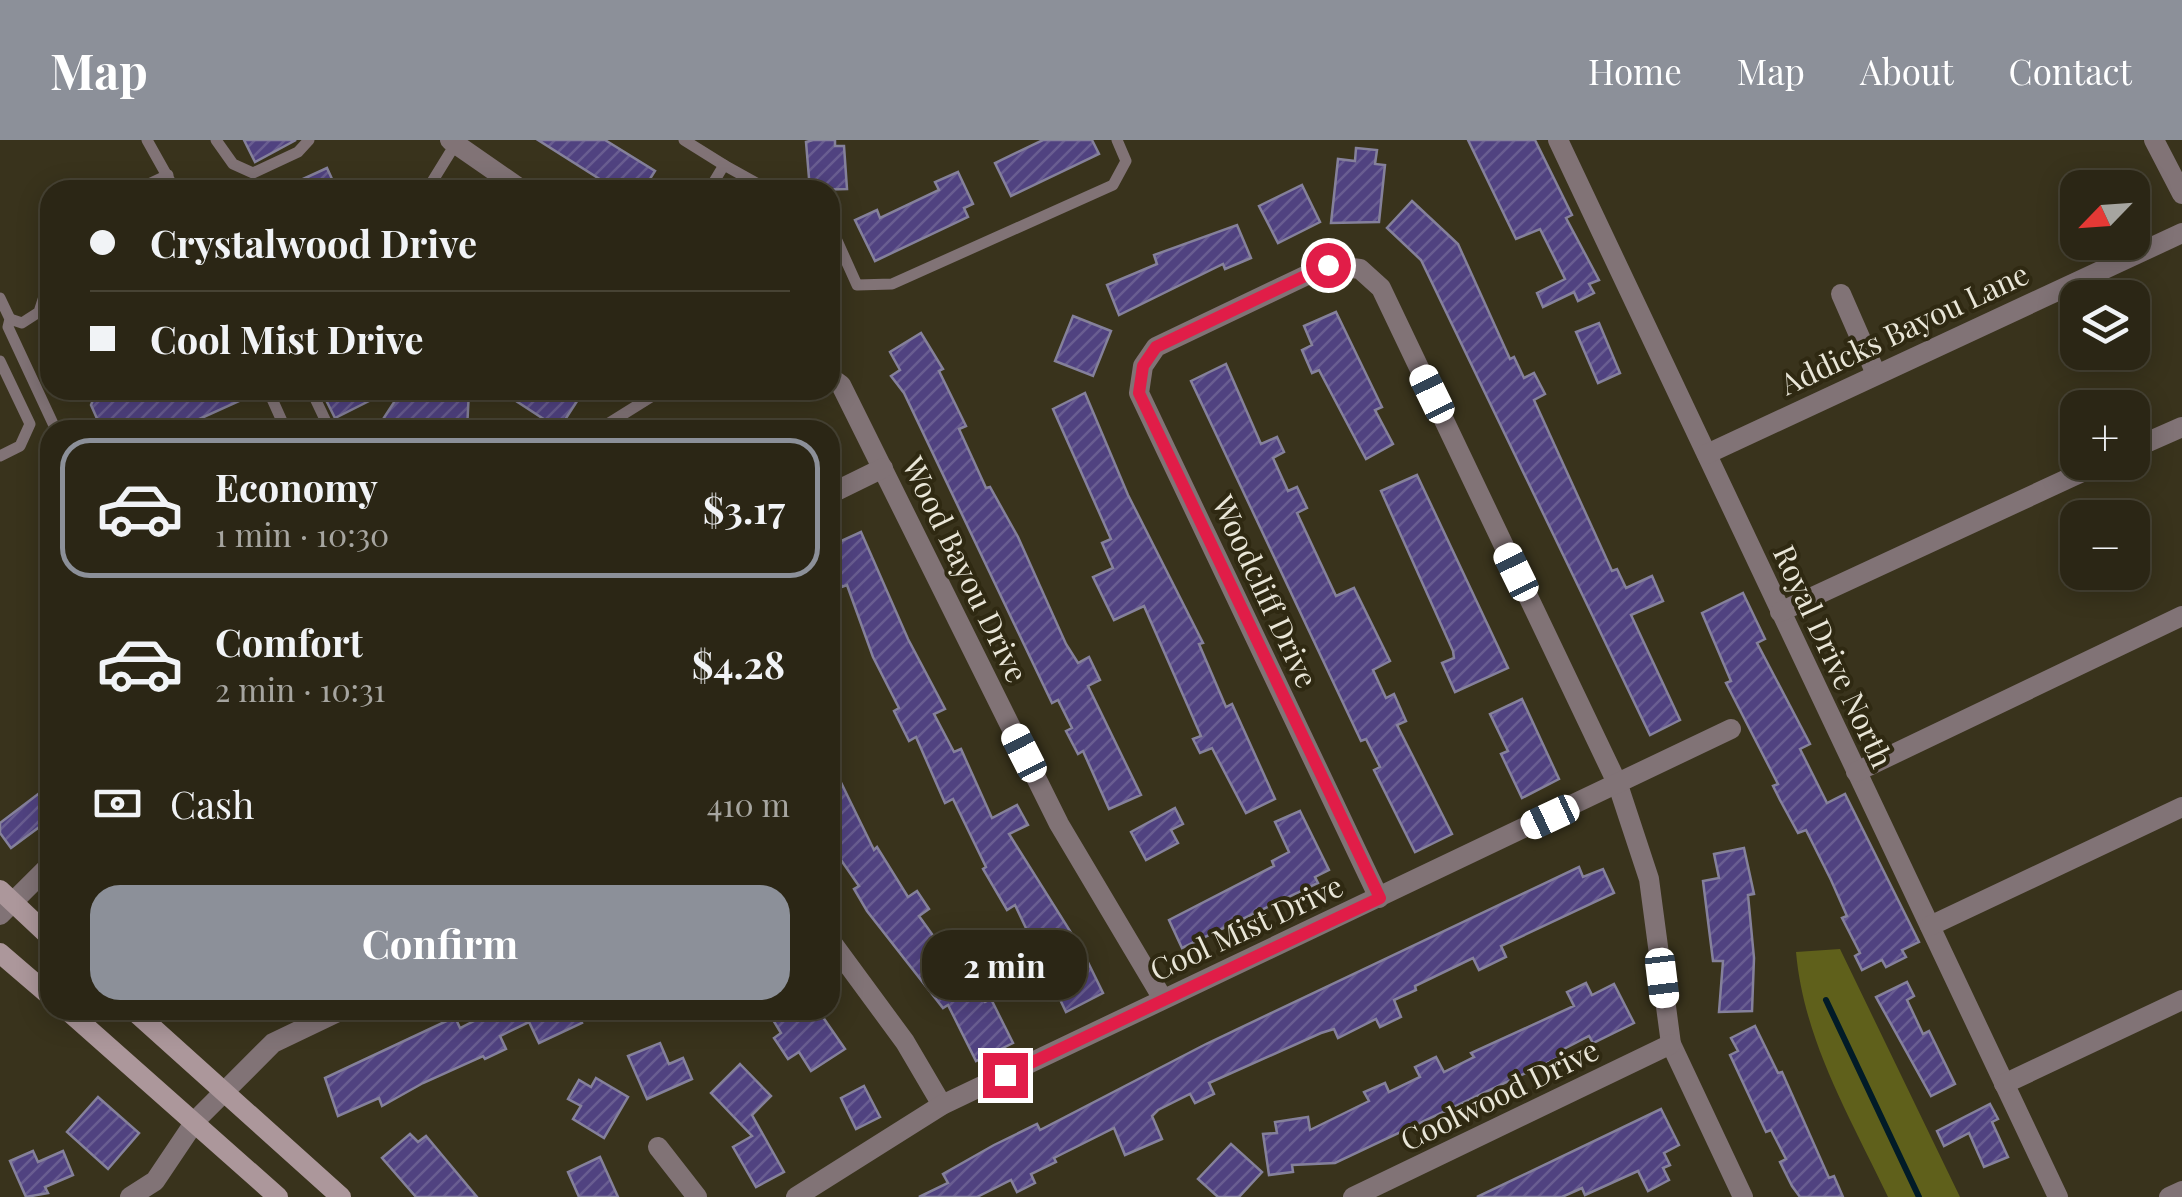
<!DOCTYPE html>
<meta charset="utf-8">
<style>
body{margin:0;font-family:"Playfair Display",serif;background:#332e1e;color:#f1f3f6;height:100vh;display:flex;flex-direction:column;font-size:38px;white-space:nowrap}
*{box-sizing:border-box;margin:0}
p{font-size:32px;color:#a6a5a0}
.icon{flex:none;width:55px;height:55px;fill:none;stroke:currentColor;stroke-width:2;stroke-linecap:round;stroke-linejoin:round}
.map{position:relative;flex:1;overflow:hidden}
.drawer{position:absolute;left:40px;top:280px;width:800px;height:600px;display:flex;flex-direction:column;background:#2b2615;border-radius:30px;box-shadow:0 5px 25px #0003,0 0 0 2px #474334}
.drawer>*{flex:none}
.hud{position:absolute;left:40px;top:40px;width:800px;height:220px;border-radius:30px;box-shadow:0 5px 25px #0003,0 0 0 2px #474334;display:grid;align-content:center;height:220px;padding:0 50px;background:#2b2615}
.needle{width:65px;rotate:245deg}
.controls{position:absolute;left:2060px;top:30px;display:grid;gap:20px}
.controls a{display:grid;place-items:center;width:90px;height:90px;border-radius:20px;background:#2b2615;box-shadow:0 5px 25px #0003,0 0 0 2px #474334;font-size:50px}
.end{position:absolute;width:45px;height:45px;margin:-22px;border:12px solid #e11d48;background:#fff;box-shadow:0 0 0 5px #fff}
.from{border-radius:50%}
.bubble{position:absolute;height:70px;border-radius:30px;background:#2b2615;box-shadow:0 5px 25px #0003,0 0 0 2px #474334;font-size:32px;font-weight:700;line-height:70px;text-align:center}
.car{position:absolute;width:30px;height:60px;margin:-30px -15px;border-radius:12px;box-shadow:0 0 8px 2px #0007;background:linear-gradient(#fff 24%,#345 0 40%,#fff 0 76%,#345 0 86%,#fff 0)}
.hud b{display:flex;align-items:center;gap:35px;height:95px;font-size:38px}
.hud b+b{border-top:2px solid #474334}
.hud i{width:25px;height:25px;background:#f1f3f6}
ul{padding:18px 0 0;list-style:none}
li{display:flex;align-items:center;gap:30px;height:140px;margin:0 20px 15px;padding:0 30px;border:5px solid transparent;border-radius:30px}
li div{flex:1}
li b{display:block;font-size:38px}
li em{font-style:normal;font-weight:700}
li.current{border-color:#8c9099}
li>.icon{width:90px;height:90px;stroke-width:1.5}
.pay{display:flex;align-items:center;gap:25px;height:110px;padding:0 50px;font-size:38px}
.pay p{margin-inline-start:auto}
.primary-button{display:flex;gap:20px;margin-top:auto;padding:20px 50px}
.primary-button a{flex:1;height:115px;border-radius:30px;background:#8c9099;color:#fff;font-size:40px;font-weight:700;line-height:115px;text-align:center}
header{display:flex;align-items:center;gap:60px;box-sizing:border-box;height:140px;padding:0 50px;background:#8c9099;color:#fff}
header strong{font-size:48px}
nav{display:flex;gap:55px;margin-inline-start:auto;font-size:35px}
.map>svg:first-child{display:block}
.grass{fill:#5f601b}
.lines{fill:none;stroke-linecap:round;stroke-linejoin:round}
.stream{stroke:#011b27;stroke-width:6}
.building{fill:url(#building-hatch);stroke:#85819b;stroke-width:2.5}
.lane{stroke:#817376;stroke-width:11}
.street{stroke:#817376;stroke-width:20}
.secondary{stroke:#ac979b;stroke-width:20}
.route{stroke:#e11d48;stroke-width:12}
.labels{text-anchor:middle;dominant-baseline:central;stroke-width:8;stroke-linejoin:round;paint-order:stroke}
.street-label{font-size:30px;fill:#e9e6d8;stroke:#2f2912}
</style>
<header>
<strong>Map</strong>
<nav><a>Home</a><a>Map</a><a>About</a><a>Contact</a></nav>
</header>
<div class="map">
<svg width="2182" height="1057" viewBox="0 0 2182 1057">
<defs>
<pattern id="building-hatch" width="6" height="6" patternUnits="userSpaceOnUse" patternTransform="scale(2.5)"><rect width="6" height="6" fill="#504280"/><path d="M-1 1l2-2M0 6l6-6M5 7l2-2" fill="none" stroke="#695d91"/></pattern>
</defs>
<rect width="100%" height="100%" fill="#39331c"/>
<path class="grass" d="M 1840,809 L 1960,1057 L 1888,1057 C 1850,977 1804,901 1796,812 Z"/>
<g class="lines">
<polyline class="stream" points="1826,860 1919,1057"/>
</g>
<g class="building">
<polygon points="244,0 296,0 255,22"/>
<polygon points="538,0 605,0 655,31 643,50 617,50"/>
<polygon points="813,0 835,0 835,6 844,6 847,49 810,50 806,2"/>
<polygon points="1043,0 1092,0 1099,14 1011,56 995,23"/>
<polygon points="1468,0 1535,0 1572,75 1566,78 1599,140 1589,144 1594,153 1578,161 1574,152 1543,167 1537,153 1565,139 1540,89 1516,99"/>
<polygon points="1356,8 1377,10 1375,24 1385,25 1379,82 1331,83 1338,19 1355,21"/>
<polygon points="327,28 337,50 279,50"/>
<polygon points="958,32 973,64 964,68 968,77 875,121 855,80 877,70 880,78 939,50 935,42"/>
<polygon points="1302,45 1320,82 1278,103 1259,66"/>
<polygon points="1412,61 1458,104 1510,219 1514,217 1524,238 1534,233 1545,254 1534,260 1612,431 1617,429 1626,448 1652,436 1663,461 1631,475 1680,580 1650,595 1421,120 1387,88"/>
<polygon points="1237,85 1251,118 1225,129 1223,124 1119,175 1107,145 1157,124 1154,115"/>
<polygon points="1336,172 1382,267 1375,270 1393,304 1366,319 1319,230 1312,233 1302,210 1312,205 1304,186"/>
<polygon points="1073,176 1111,191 1093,236 1055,221"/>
<polygon points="1599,183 1620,233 1598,243 1576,192"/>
<polygon points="921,193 943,229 939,231 966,286 959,289 986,348 990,347 1018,397 1066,504 1078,523 1089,517 1100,540 1088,546 1141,655 1109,669 1083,611 1078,614 1066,591 1072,588 1058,560 1052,563 904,253 891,236 900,230 890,212"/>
<polygon points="1226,224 1261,304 1277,297 1284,312 1273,318 1288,351 1297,347 1307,368 1297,373 1336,456 1354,448 1390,521 1373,530 1386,558 1394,554 1406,581 1397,585 1452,694 1415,712 1374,630 1380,627 1366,599 1361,601 1191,241"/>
<polygon points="97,250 259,250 259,252 175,290 102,290 91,265"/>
<polygon points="321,250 391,250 335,278"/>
<polygon points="402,250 469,250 467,290 376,290"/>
<polygon points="499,250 567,250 579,258 559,289"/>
<polygon points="1085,253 1128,355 1203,503 1199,504 1226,567 1232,564 1275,659 1246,673 1212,608 1200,613 1193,599 1201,596 1144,466 1114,480 1093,437 1113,428 1102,403 1111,399 1053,269"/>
<polygon points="1417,335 1508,528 1455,552 1442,523 1454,518 1453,511 1381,351"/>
<polygon points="861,392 908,499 945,569 934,574 954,612 961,609 992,678 1017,665 1028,685 1009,694 1082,810 1103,853 1066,872 1015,765 1007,770 983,729 986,727 953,659 945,663 916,597 909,601 894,571 899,568 873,517 847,445 842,447 838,438 830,442 830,406"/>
<polygon points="1743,453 1765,499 1757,503 1810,604 1800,609 1827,663 1845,654 1919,802 1902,810 1906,817 1886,827 1882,820 1862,830 1855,816 1860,813 1842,778 1847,776 1831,740 1806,690 1798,693 1780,660 1773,646 1778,644 1726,543 1731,541 1702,473"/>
<polygon points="1522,559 1559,639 1522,658 1501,614 1508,611 1490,574"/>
<polygon points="830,620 874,710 877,707 908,757 917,751 929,769 919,776 944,811 957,802 968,818 959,825 985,862 991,859 1013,903 976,921 948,865 943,868 867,771 854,749 859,746 830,704"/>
<polygon points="50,645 50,679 11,708 0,693 0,683"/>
<polygon points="1175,668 1183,684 1171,690 1178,703 1146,720 1131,692"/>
<polygon points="1300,671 1329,730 1315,737 1318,743 1182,808 1169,780 1274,726 1272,721 1289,712 1275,682"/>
<polygon points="1744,708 1754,754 1748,755 1754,818 1752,871 1719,872 1723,821 1713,821 1703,741 1719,738 1714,714"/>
<polygon points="1579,727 1583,737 1603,729 1614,753 1501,806 1506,817 1479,830 1473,818 1415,846 1416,850 1394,860 1401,877 1380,887 1376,879 1338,898 1334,889 1321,893 1209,943 1214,954 1195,963 1190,954 1158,970 1152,976 1162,999 1125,1015 1114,988 1054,1018 1056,1022 1031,1034 1035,1043 1017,1052 1011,1040 977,1057 919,1057 948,1043 943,1034 994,1005 1037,984 1040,990 1206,904"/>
<polygon points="1907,842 1914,856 1907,860 1923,894 1929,891 1955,944 1931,956 1876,857"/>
<polygon points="1586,843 1592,855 1614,844 1634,883 1593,903 1589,896 1560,911 1562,916 1335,1023 1292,1025 1293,1032 1269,1035 1263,994 1277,993 1275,982 1308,977 1310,990 1369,961 1364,952 1385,943 1389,952 1420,937 1415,927 1436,917 1444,932 1474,917 1471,913 1574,866 1567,852"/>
<polygon points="496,870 576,870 582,883 539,903 529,882 500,896 506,909 485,919 483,916 423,943 382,966 379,958 338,976 325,938 455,877 460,888"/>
<polygon points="767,870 818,870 845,909 811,931 799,912 788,919 774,898 781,893"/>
<polygon points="1755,886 1778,933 1782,932 1829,1038 1834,1036 1843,1057 1800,1057 1792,1046 1780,1022 1786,1019 1771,990 1766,992 1730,915 1738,911 1731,898"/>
<polygon points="660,903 669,924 683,918 692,939 647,959 628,916"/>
<polygon points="740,924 771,956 752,975 784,1032 756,1047 733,1007 752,996 711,953"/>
<polygon points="596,938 628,957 604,998 573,979 581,966 568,959 579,940 591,947"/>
<polygon points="864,946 880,977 856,989 841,958"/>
<polygon points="98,957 139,993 108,1029 67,992"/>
<polygon points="1990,964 1998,979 1992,982 2008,1017 1984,1027 1969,993 1944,1006 1937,991"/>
<polygon points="1661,969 1679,1005 1664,1013 1670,1025 1663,1028 1669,1040 1648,1051 1638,1031 1585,1055 1582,1048 1562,1057 1477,1057"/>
<polygon points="410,994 418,1002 426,996 477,1057 416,1057 382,1018"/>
<polygon points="1231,1004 1262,1032 1239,1057 1218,1057 1198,1039"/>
<polygon points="33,1011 38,1022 63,1011 73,1035 45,1047 48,1053 26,1057 10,1021"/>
<polygon points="600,1017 618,1057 579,1057 568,1032"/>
</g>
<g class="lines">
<g class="lane">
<polyline points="147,0 175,50"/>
<polyline points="216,0 233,24 253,33 298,12 309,0"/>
<polyline points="684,0 724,25"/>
<polyline points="136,50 168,35"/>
<polyline points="427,50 456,3"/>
<polyline points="709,50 724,25 769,50"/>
<polyline points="830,85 857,145 892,144 1113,45 1126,21 1117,0"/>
<polyline points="0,158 10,179 8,187 56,290"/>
<polyline points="10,179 22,183 39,172 50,138"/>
<polyline points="0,221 30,284 20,306 0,316"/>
<polyline points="268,250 286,290"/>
<polyline points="311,250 330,290"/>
<polyline points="628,250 644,261"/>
<polyline points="598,290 662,250"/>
</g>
<g class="street">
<polyline points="450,0 522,50"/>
<polyline points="1558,0 2058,1057"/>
<polyline points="2154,0 2182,54"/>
<polyline points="1841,154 1876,234"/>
<polyline points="830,237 841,245 1059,684 1163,859"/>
<polyline points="2132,309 2182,287"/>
<polyline points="1707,314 2182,93"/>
<polyline points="830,354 883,328"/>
<polyline points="1780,472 2104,322"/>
<polyline points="1856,632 2182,476"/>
<polyline points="1379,758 1139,253 1143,226 1156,207 1328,125 1360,129 1381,148 1618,645 1649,739 1671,904 1743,1057"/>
<polyline points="0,775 50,725"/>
<polyline points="1930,786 2182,667"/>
<polyline points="830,800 905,902 942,965"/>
<polyline points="2004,944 2182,860"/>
<polyline points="658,1007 697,1057"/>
<polyline points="130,1057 155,1041 196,980 273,903 342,870"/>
<polyline points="796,1057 942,965 1731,589"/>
<polyline points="1353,1057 1671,904"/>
<polyline points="2169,1057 2182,1051"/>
</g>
<g class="secondary">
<polyline points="0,750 50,797"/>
<polyline points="0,813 50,856"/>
<polyline points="67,870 278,1057"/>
<polyline points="133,870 341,1057"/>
</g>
</g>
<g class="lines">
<polyline class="route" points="1005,935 1380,758 1139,253 1143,226 1156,207 1328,125"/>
</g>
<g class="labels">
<g class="street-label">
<text transform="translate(1904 188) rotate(-25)">Addicks Bayou Lane</text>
<text transform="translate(966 429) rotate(64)">Wood Bayou Drive</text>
<text transform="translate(1266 451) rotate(65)">Woodcliff Drive</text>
<text transform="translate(1834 516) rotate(65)">Royal Drive North</text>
<text transform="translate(1246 787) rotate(-25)">Cool Mist Drive</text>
<text transform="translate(1499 954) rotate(-26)">Coolwood Drive</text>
</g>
</g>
</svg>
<div class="controls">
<a><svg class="needle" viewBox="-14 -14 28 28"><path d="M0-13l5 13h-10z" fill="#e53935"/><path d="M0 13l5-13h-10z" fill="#a6a5a0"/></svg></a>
<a><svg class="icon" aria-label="layers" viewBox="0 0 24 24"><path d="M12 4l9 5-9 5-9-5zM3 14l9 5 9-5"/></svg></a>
<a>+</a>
<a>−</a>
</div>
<i class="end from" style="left:1328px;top:125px"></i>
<i class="end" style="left:1005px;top:935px"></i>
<div class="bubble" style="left:922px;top:790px;width:165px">2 min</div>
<i class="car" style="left:1432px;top:254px;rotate:334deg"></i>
<i class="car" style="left:1516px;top:432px;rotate:334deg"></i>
<i class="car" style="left:1024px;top:613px;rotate:333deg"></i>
<i class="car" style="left:1550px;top:677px;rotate:245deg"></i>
<i class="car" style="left:1662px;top:838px;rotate:173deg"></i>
<div class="hud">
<b><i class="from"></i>Crystalwood Drive</b>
<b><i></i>Cool Mist Drive</b>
</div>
<section class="drawer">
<ul>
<li class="current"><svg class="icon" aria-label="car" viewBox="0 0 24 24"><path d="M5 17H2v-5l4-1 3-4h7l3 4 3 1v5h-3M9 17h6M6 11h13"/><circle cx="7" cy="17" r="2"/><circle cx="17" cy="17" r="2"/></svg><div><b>Economy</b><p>1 min · 10:30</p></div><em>$3.17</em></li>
<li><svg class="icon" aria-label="car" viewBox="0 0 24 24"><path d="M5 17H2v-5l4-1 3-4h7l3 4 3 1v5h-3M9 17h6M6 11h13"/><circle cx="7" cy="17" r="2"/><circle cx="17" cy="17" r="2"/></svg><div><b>Comfort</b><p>2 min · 10:31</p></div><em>$4.28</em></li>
</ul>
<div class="pay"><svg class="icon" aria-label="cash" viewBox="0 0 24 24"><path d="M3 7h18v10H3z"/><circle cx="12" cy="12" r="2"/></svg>Cash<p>410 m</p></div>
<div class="primary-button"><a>Confirm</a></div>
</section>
</div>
